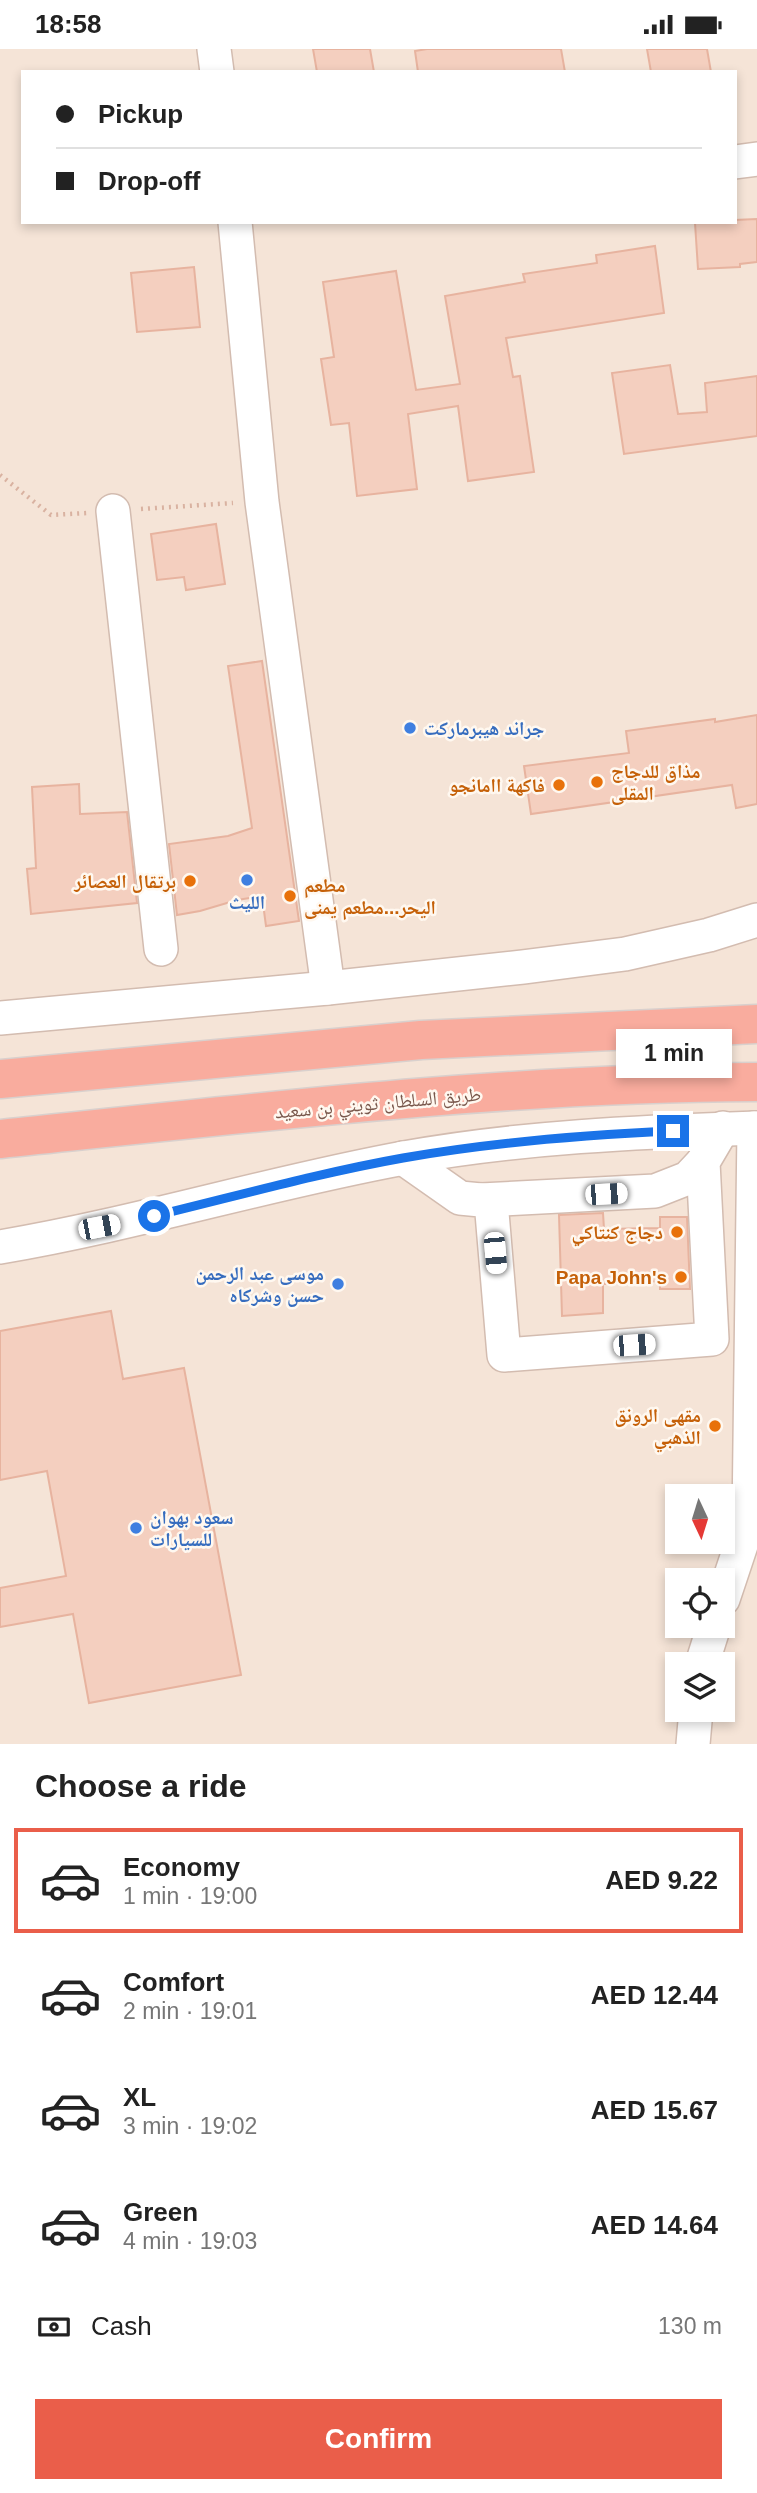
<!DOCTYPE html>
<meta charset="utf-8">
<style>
body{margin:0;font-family:Helvetica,"Noto Naskh Arabic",sans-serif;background:#f6f6f6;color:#222;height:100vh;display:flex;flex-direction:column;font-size:26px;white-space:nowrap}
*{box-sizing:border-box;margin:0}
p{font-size:23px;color:#767676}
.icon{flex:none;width:38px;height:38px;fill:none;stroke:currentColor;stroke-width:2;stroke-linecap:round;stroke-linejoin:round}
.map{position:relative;height:1695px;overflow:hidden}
.sheet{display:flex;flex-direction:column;background:#fff;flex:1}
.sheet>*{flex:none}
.top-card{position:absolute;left:21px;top:21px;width:716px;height:154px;border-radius:0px;box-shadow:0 4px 10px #0003;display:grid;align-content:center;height:154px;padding:0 35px;background:#fff}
.needle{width:46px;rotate:176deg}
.buttons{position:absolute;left:665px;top:1435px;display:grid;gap:14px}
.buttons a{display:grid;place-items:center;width:70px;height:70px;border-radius:0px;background:#fff;box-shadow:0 4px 10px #0003;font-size:35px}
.end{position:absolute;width:32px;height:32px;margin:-16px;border:9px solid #1a73e8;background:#fff;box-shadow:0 0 0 4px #fff}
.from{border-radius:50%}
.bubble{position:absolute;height:49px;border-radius:0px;background:#fff;box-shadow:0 4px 10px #0003;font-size:23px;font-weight:600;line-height:49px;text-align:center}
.car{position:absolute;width:21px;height:42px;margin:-21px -10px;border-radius:9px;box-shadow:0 0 5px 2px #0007;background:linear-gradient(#fff 24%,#345 0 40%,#fff 0 76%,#345 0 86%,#fff 0)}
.top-card b{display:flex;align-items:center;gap:24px;height:66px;font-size:26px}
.top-card b+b{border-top:2px solid #e0e0e0}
.top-card i{width:18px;height:18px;background:#222}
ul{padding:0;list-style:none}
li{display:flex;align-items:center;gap:21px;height:105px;margin:0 14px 10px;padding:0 21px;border:4px solid transparent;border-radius:0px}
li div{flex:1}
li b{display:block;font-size:26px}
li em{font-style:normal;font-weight:600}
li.active{border-color:#ea5e4a}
li>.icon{width:63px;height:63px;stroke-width:1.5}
h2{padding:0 35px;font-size:32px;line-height:84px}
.pay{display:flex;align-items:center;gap:18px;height:77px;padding:0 35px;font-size:26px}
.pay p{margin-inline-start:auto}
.action{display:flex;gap:14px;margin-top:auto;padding:14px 35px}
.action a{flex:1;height:80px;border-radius:0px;background:#ea5e4a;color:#fff;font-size:28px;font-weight:600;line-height:80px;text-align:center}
.status{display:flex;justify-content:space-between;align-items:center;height:49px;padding:0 35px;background:#fff;direction:ltr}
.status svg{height:19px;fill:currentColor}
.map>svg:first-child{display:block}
.residential{fill:#f5e4d7;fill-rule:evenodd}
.building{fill:#f4cfbf;stroke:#e7b39f;stroke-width:2}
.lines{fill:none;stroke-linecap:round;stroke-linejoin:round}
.minor-casing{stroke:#d3bcb0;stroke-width:36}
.highway-casing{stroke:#d9d0cd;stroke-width:41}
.path{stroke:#d9b2a1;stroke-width:4.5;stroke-dasharray:2 5;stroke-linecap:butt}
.minor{stroke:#fff;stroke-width:33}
.highway{stroke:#f9ac9e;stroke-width:38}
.route{stroke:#1a73e8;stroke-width:9}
.shop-dot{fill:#3f7fe0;stroke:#fff8f0;stroke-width:2.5}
.food-dot{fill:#e8710a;stroke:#fff8f0;stroke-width:2.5}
.labels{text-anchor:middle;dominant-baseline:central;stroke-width:5;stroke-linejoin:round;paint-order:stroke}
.shop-label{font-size:19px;font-weight:bold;fill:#366cbe;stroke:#fff8f0;text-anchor:start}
.food-label{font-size:19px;font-weight:bold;fill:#c56008;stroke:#fff8f0;text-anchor:end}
.street-label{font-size:19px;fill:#79574b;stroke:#fff8f0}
</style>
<div class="status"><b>18:58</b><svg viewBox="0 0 49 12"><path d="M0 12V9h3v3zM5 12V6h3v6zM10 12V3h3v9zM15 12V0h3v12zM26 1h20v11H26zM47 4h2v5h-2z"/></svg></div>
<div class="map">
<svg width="757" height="1695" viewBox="0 0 757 1695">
<rect width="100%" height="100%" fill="#fdf3e9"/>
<path class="residential" d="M 0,0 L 757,0 L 757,1695 L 0,1695 ZM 23,23 L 735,23 L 735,173 L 23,173 ZM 677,1447 L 723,1447 L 723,1493 L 677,1493 ZM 677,1531 L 723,1531 L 723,1577 L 677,1577 ZM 677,1615 L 723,1615 L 723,1661 L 677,1661 Z"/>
<g class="building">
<polygon points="313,0 370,0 374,23 317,23"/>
<polygon points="427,0 561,0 565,23 418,23 415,2"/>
<polygon points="647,0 707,0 711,23 651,23"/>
<polygon points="757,170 757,213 740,215 740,218 698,220 695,174 735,173 735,171"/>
<polygon points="655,197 664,264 506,289 513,328 520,327 534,423 468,432 458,357 408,365 417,440 357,447 349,374 331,376 321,310 334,308 323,233 396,222 416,341 460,335 445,247 525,233 523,225 597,214 596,206"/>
<polygon points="194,218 200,278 137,283 131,224"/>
<polygon points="670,316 678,365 707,363 705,334 757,327 757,387 624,405 612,324"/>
<polygon points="216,475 225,535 186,541 184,528 157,531 151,485"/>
<polygon points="262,612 299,872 266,877 262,847 237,851 200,862 177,866 169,795 228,787 252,779 228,617"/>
<polygon points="757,666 757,755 736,759 732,736 531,765 524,717 629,704 626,682 715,670 715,673"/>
<polygon points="79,735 80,765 127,763 137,854 31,865 27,820 36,819 32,738"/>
<polygon points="603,1164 604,1180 660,1179 660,1168 687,1168 690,1240 660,1240 660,1232 603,1235 603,1264 562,1267 559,1166"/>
<polygon points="111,1262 123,1330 184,1319 241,1626 89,1654 73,1565 0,1578 0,1539 66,1527 47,1422 0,1431 0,1282"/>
</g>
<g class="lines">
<g class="minor-casing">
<g id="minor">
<polyline points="214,0 217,23"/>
<polyline points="735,113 757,110"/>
<polyline points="235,173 262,453 328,939"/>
<polyline points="113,462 161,900"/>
<polyline points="0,969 328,939 523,918 625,905 709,886 757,871"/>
<polyline points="403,1109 460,1149 491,1152 504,1306 712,1290 703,1113 723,1079"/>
<polyline points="481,1151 655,1142 688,1129 703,1113"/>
<path d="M 0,1198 C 136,1175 268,1134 404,1109 C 521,1088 638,1083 757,1079"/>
<polyline points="723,1550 749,1472 754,1079"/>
<polyline points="702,1615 714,1577"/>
<polyline points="693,1695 696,1661"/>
</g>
</g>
<g class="highway-casing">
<g id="highway">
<polyline points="0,1030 421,991 757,975"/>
<path d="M 0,1090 C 251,1064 504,1034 757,1033"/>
</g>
</g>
<g class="path">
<polyline points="0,426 51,466 87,464"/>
<polyline points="141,460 233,454"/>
</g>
<use href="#minor" class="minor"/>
<use href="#highway" class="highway"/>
</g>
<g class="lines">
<path class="route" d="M 154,1167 C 237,1147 319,1124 403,1109 C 493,1093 582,1086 673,1082"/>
</g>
<g class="shop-dot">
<circle cx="410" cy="679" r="7"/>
<circle cx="247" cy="831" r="7"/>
<circle cx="338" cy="1235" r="7"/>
<circle cx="136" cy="1479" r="7"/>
</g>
<g class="food-dot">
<circle cx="597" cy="733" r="7"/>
<circle cx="559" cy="736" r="7"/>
<circle cx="190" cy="832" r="7"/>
<circle cx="290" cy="847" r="7"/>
<circle cx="677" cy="1183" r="7"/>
<circle cx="681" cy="1228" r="7"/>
<circle cx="715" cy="1377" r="7"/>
</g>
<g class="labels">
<g class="shop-label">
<text x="424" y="679">جراند ه‍يبرماركت</text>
<text x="247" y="853" text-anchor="middle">الليث</text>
<text x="324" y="1224" text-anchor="end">موسى عبد الرحمن<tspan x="324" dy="22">حسن وشركاه</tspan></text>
<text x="150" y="1468">سعود بهوان<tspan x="150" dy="22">للسيارات</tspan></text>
</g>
<g class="food-label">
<text x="611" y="722" text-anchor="start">مذاق للدجاج<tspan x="611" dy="22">المقلى</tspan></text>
<text x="545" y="736">فاكه‍ة اامانجو</text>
<text x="176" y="832">برتقال العصاىٔر</text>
<text x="304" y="836" text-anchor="start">مطعم<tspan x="304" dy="22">اليحر...مطعم يمنى</tspan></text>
<text x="663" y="1183">دجاج كنتاكي</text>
<text x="667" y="1228">Papa John's</text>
<text x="701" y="1366">مقهى الرونق<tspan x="701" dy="22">الذهبي</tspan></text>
</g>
<g class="street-label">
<text transform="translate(378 1054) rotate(-5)">طريق السلطان ثويني بن سعيد</text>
</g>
</g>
</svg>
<div class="buttons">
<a><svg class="needle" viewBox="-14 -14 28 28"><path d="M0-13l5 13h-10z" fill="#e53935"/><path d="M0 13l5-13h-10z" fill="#767676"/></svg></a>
<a><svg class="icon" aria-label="locate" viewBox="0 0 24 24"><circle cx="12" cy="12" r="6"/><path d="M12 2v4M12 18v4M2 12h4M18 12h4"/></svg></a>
<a><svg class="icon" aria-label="layers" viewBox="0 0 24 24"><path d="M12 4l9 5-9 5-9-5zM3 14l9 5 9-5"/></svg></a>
</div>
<i class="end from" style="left:154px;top:1167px"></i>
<i class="end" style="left:673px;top:1082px"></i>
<div class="bubble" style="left:616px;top:980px;width:116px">1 min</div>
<i class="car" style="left:606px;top:1145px;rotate:87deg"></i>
<i class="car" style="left:99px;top:1178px;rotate:79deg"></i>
<i class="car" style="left:495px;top:1204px;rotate:175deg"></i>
<i class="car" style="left:634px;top:1296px;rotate:86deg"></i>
<div class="top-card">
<b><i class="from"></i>Pickup</b>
<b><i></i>Drop-off</b>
</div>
</div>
<section class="sheet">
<h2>Choose a ride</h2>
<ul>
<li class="active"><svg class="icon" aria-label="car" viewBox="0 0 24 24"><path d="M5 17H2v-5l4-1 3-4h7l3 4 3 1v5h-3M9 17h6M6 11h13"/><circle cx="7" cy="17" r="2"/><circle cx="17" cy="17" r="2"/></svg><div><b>Economy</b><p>1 min · 19:00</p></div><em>AED 9.22</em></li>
<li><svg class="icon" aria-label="car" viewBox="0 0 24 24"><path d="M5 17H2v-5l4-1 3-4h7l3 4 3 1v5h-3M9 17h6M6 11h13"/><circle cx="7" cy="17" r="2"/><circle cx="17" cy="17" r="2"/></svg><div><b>Comfort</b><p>2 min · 19:01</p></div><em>AED 12.44</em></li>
<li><svg class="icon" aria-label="car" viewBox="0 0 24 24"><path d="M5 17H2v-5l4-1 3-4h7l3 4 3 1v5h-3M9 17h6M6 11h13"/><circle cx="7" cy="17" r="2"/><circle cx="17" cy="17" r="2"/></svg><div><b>XL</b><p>3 min · 19:02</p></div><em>AED 15.67</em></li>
<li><svg class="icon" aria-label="car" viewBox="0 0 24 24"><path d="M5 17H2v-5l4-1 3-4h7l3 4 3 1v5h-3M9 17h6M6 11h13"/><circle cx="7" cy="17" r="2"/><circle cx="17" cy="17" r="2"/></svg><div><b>Green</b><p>4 min · 19:03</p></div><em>AED 14.64</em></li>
</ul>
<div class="pay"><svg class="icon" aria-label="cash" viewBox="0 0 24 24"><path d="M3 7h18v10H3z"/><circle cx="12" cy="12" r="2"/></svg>Cash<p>130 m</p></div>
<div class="action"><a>Confirm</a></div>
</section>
